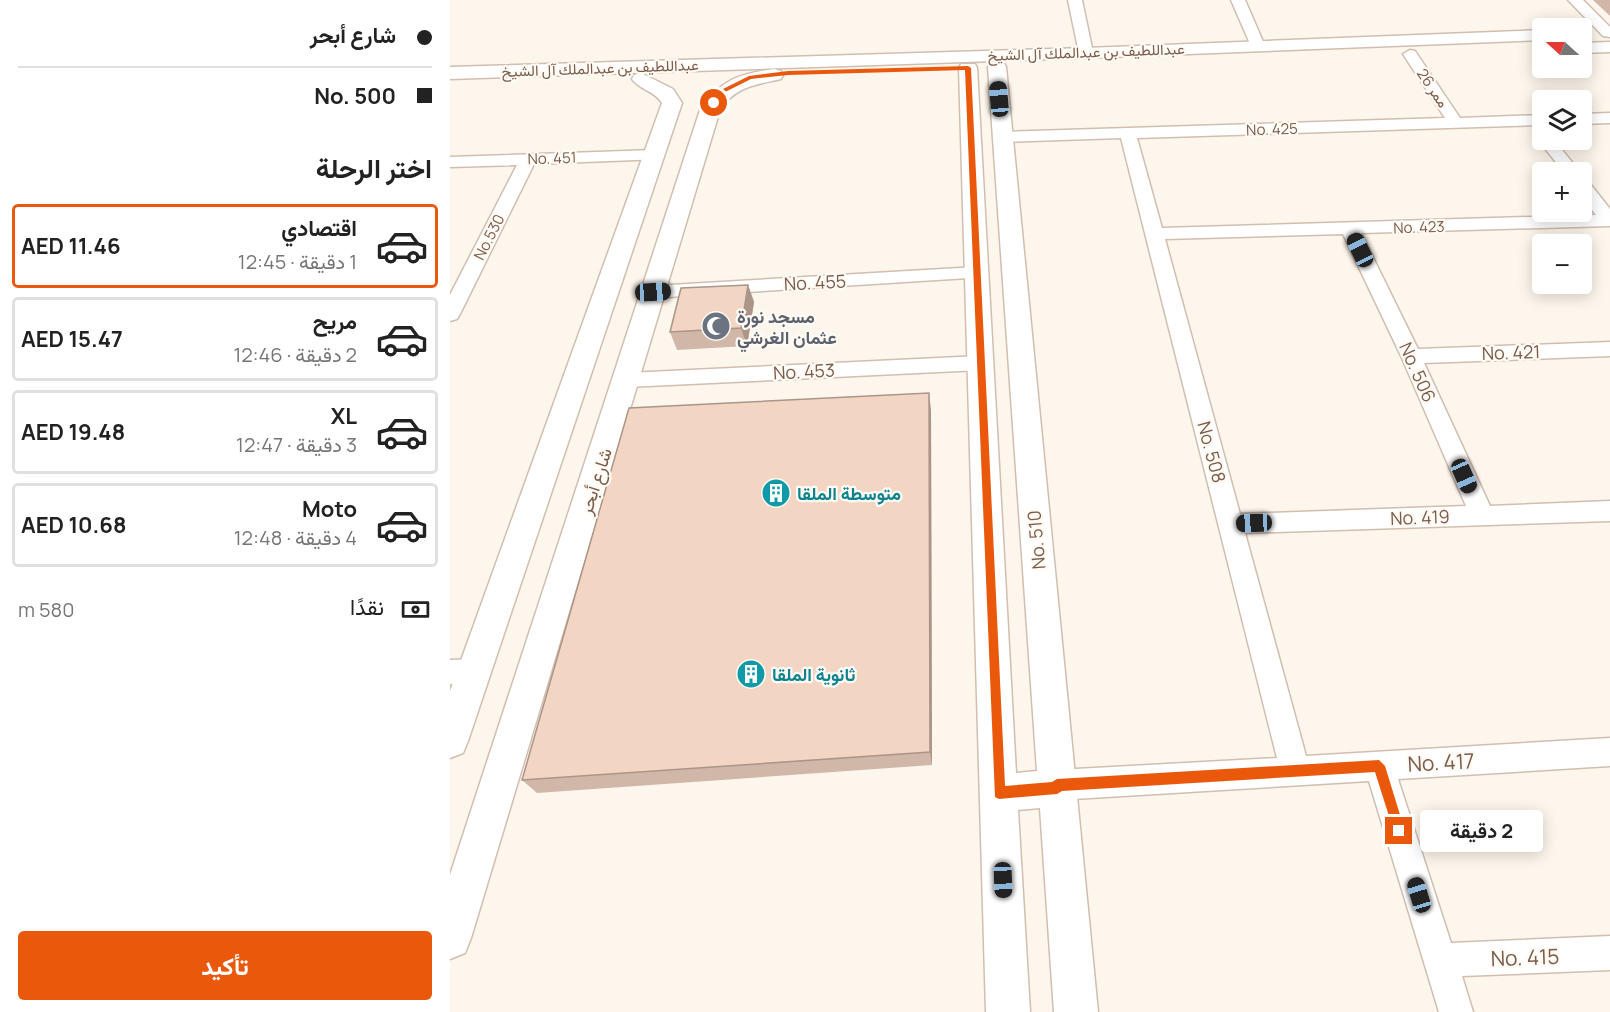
<!DOCTYPE html>
<html lang="ar">
<meta charset="utf-8">
<style>
body{margin:0;font-family:Manrope,Vazirmatn,sans-serif;background:#f2f2f2;color:#222;direction:rtl;height:100vh;display:flex;flex-direction:column;font-size:22px;white-space:nowrap}
*{box-sizing:border-box;margin:0}
p{font-size:20px;color:#767676}
.icon{flex:none;width:33px;height:33px;fill:none;stroke:currentColor;stroke-width:2;stroke-linecap:round;stroke-linejoin:round}
.map{position:relative;flex:1;overflow:hidden;direction:ltr}
.details{display:flex;flex-direction:column;background:#fff;width:450px}
.details>*{flex:none}
.guide{display:grid;align-content:center;height:132px;padding:0 18px;background:#fff}
.needle{width:39px;rotate:291deg}
.fabs{position:absolute;left:1082px;top:18px;display:grid;gap:12px}
.fabs a{display:grid;place-items:center;width:60px;height:60px;border-radius:6px;background:#fff;box-shadow:0 3px 15px #0003;font-size:30px}
.end{position:absolute;width:27px;height:27px;margin:-14px;border:8px solid #ea580c;background:#fff;box-shadow:0 0 0 3px #fff}
.from{border-radius:50%}
.bubble{position:absolute;height:42px;border-radius:6px;background:#fff;box-shadow:0 3px 15px #0003;font-size:20px;font-weight:700;line-height:42px;text-align:center;direction:rtl}
.car{position:absolute;width:18px;height:36px;margin:-18px -9px;border-radius:8px;box-shadow:0 0 4px 2px #0007;background:linear-gradient(#222 24%,#8ab4d8 0 40%,#222 0 76%,#8ab4d8 0 86%,#222 0)}
.guide b{display:flex;align-items:center;gap:21px;height:57px;font-size:22px}
.guide b+b{border-top:2px solid #e0e0e0}
.guide i{width:15px;height:15px;background:#222}
ul{padding:0;list-style:none}
li{display:flex;align-items:center;gap:18px;height:84px;margin:0 12px 9px;padding:0 6px;border:3px solid #e0e0e0;border-radius:6px}
li div{flex:1}
li b{display:block;font-size:22px}
li em{font-style:normal;font-weight:700}
li.active{border-color:#ea580c}
li>.icon{width:54px;height:54px;stroke-width:1.5}
h2{padding:0 18px;font-size:27px;line-height:72px}
.pay{display:flex;align-items:center;gap:15px;height:66px;padding:0 18px;font-size:22px}
.pay p{margin-inline-start:auto}
.button{display:flex;gap:12px;margin-top:auto;padding:12px 18px}
.button a{flex:1;height:69px;border-radius:6px;background:#ea580c;color:#fff;font-size:24px;font-weight:700;line-height:69px;text-align:center}
main{display:flex;flex:1;min-height:0}
.map>svg:first-child{display:block}
.lines{fill:none;stroke-linecap:round;stroke-linejoin:round}
.minor-casing{stroke:#d1beb0;stroke-width:3}
.tertiary-casing{stroke:#d1beb0;stroke-width:3}
.minor{fill:#fff;fill-rule:evenodd}
.tertiary{fill:#fff;fill-rule:evenodd}
.wall{fill:#d1b7a8}
.shaded-wall{fill:#aa9588}
.building{fill:#f3d5c3;stroke:#aa9588;stroke-width:1.5}
.route{fill:#ea580c}
.labels{text-anchor:middle;dominant-baseline:central;stroke-width:4.5;stroke-linejoin:round;paint-order:stroke}
.far-street-label{font-size:15px;fill:#7a5c4d;stroke:#fffaf3}
.street-label{font-size:18px;fill:#7a5c4d;stroke:#fffaf3}
.worship-label{font-size:18px;font-weight:bold;fill:#5b616d;stroke:#fffaf3;text-anchor:start}
.culture-label{font-size:18px;font-weight:bold;fill:#0d838f;stroke:#fffaf3;text-anchor:start}
.near-street-label{font-size:21px;fill:#7a5c4d;stroke:#fffaf3}
</style>
<main>
<div class="map">
<svg width="1160" height="1012" viewBox="0 0 1160 1012">
<rect width="100%" height="100%" fill="#fdf6ec"/>
<g class="lines">
<g class="minor-casing">
<g id="minor">
<polygon points="618,0 632,0 643,53 641,56 631,56 629,53"/>
<polygon points="781,0 795,0 815,46 813,49 803,49 801,46"/>
<polygon points="1118,0 1133,0 1160,27 1160,37 1153,36"/>
<path d="M 960,50 L 965,51 L 1010,118 L 1092,115 L 1092,125 L 687,138 L 712,228 L 1146,215 L 1131,196 L 1131,179 L 1137,180 L 1160,209 L 1160,226 L 911,233 L 968,349 L 1160,342 L 1160,356 L 974,363 L 1040,506 L 1160,501 L 1160,521 L 795,533 L 856,756 L 1160,738 L 1160,766 L 948,779 L 1001,943 L 1160,936 L 1160,970 L 1012,976 L 1023,1012 L 989,1012 L 919,781 L 607,800 L 596,795 L 592,785 L 596,775 L 607,770 L 827,758 L 671,138 L 552,142 L 544,137 L 552,132 L 995,118 L 953,54 ZM 893,234 L 951,356 L 1016,506 L 790,514 L 715,239 Z"/>
<polygon points="1160,113 1160,123 1131,124 1131,114"/>
<polygon points="1092,136 1092,140 1104,140 1130,172 1114,172 1088,140"/>
<polygon points="205,150 213,155 211,159 84,164 10,314 7,319 0,321 0,295 67,165 0,167 0,157"/>
<polygon points="527,267 534,269 537,273 534,277 203,298 196,296 193,292 196,288 203,286"/>
<polygon points="530,356 537,358 540,363 537,368 530,370 177,387 169,385 166,380 169,375 177,373"/>
<polygon points="25,659 35,662 39,671 35,680 25,683 0,684 0,660"/>
</g>
</g>
<g class="tertiary-casing">
<g id="tertiary">
<polygon points="1092,30 1092,40 636,58 0,79 0,67 636,48"/>
<polygon points="1160,42 1160,52 1131,53 1131,43"/>
<polygon points="547,61 554,63 556,67 648,1012 604,1012 590,808 568,810 580,1012 536,1012 509,68 511,64 525,64 527,68 566,773 587,771 538,67 540,63"/>
<path d="M 324,69 L 331,71 L 333,75 L 331,79 C 305,85 286,86 270,110 L 21,938 L 15,953 L 0,959 L 0,875 L 250,110 C 271,80 288,74 324,69 Z"/>
<path d="M 191,73 L 223,89 L 232,103 L 18,741 L 13,753 L 0,758 L 0,691 L 212,103 C 205,91 190,90 182,79 L 184,75 Z"/>
</g>
</g>
<use href="#minor" class="minor"/>
<use href="#tertiary" class="tertiary"/>
</g>
<g class="wall">
<polygon points="1143,0 1160,0 1160,16"/>
<polygon points="298,285 304,302 297,346 227,350 220,332"/>
<polygon points="481,410 482,765 87,793 72,780"/>
</g>
<g class="shaded-wall">
<polygon points="298,285 304,302 297,346 291,328"/>
<polygon points="479,393 481,410 482,765 480,752"/>
</g>
<g class="building">
<polygon points="298,285 291,328 220,332 231,288"/>
<polygon points="479,393 480,752 72,780 179,408"/>
</g>
<polygon class="route" points="518,66 521,68 555,786 602,782 607,779 929,760 935,766 955,831 953,835 949,837 945,835 925,772 612,791 607,794 549,799 545,797 515,70 338,75 301,79 275,92 267,105 261,103 271,90 299,76 338,71"/>
<defs>
<g id="mosque-disc" transform="scale(1.5)"><circle r="9.5" fill="#6b7280" stroke="#fffaf3"/><path d="M3.5-4.9A6 6 0 1 0 3.5 4.9A5 5 0 1 1 3.5-4.9Z" fill="#fff"/></g>
<g id="building-disc" transform="scale(1.5)"><circle r="9.5" fill="#0f9aa8" stroke="#fffaf3"/><path d="M-4-6H4V6H1V3H-1V6H-4ZM-2.5-4.3h1.7v1.8h-1.7ZM.8-4.3h1.7v1.8H.8ZM-2.5-1h1.7V.8h-1.7ZM.8-1h1.7V.8H.8Z" fill="#fff"/></g>
</defs>
<g fill-rule="evenodd">
<use href="#mosque-disc" x="266" y="326"/>
<use href="#building-disc" x="326" y="493"/>
<use href="#building-disc" x="301" y="674"/>
</g>
<g class="labels">
<g class="far-street-label">
<text transform="translate(636 52) rotate(-2)">عبداللطيف بن عبدالملك آل الشيخ</text>
<text transform="translate(150 68) rotate(-2)">عبداللطيف بن عبدالملك آل الشيخ</text>
<text transform="translate(983 88) rotate(56)">ممر 26</text>
<text transform="translate(822 129) rotate(-2)">No. 425</text>
<text transform="translate(102 158) rotate(-2)">No. 451</text>
<text transform="translate(969 227) rotate(-2)">No. 423</text>
<text transform="translate(39 237) rotate(-63)">No.530</text>
</g>
<g class="street-label">
<text transform="translate(365 282) rotate(-3)">No. 455</text>
<text transform="translate(1061 352) rotate(-2)">No. 421</text>
<text transform="translate(354 371) rotate(-3)">No. 453</text>
<text transform="translate(968 372) rotate(66)">No. 506</text>
<text transform="translate(762 452) rotate(75)">No. 508</text>
<text transform="translate(145 481) rotate(-72)">شارع أبحر</text>
<text transform="translate(970 517) rotate(-2)">No. 419</text>
<text transform="translate(586 540) rotate(-95)">No. 510</text>
</g>
<g class="worship-label">
<text x="287" y="316">مسجد نورة<tspan x="287" dy="21">عثمان الغرشي</tspan></text>
</g>
<g class="culture-label">
<text x="347" y="493">متوسطة الملقا</text>
<text x="322" y="674">ثانوية الملقا</text>
</g>
<g class="near-street-label">
<text transform="translate(991 762) rotate(-3)">No. 417</text>
<text transform="translate(1075 957) rotate(-2)">No. 415</text>
</g>
</g>
</svg>
<div class="fabs">
<a><svg class="needle" viewBox="-14 -14 28 28"><path d="M0-13l5 13h-10z" fill="#e53935"/><path d="M0 13l5-13h-10z" fill="#767676"/></svg></a>
<a><svg class="icon" aria-label="layers" viewBox="0 0 24 24"><path d="M12 4l9 5-9 5-9-5zM3 14l9 5 9-5"/></svg></a>
<a>+</a>
<a>−</a>
</div>
<i class="end from" style="left:264px;top:103px"></i>
<i class="end" style="left:949px;top:831px"></i>
<div class="bubble" style="left:970px;top:810px;width:123px">2 دقيقة</div>
<i class="car" style="left:549px;top:99px;rotate:355deg"></i>
<i class="car" style="left:910px;top:250px;rotate:334deg"></i>
<i class="car" style="left:203px;top:292px;rotate:87deg"></i>
<i class="car" style="left:1014px;top:476px;rotate:156deg"></i>
<i class="car" style="left:804px;top:523px;rotate:268deg"></i>
<i class="car" style="left:553px;top:880px;rotate:178deg"></i>
<i class="car" style="left:969px;top:895px;rotate:343deg"></i>
</div>
<section class="details">
<div class="guide">
<b><i class="from"></i>شارع أبحر</b>
<b><i></i>No. 500</b>
</div>
<h2>اختر الرحلة</h2>
<ul>
<li class="active"><svg class="icon" aria-label="car" viewBox="0 0 24 24"><path d="M5 17H2v-5l4-1 3-4h7l3 4 3 1v5h-3M9 17h6M6 11h13"/><circle cx="7" cy="17" r="2"/><circle cx="17" cy="17" r="2"/></svg><div><b>اقتصادي</b><p>1 دقيقة · 12:45</p></div><em>AED 11.46</em></li>
<li><svg class="icon" aria-label="car" viewBox="0 0 24 24"><path d="M5 17H2v-5l4-1 3-4h7l3 4 3 1v5h-3M9 17h6M6 11h13"/><circle cx="7" cy="17" r="2"/><circle cx="17" cy="17" r="2"/></svg><div><b>مريح</b><p>2 دقيقة · 12:46</p></div><em>AED 15.47</em></li>
<li><svg class="icon" aria-label="car" viewBox="0 0 24 24"><path d="M5 17H2v-5l4-1 3-4h7l3 4 3 1v5h-3M9 17h6M6 11h13"/><circle cx="7" cy="17" r="2"/><circle cx="17" cy="17" r="2"/></svg><div><b>XL</b><p>3 دقيقة · 12:47</p></div><em>AED 19.48</em></li>
<li><svg class="icon" aria-label="car" viewBox="0 0 24 24"><path d="M5 17H2v-5l4-1 3-4h7l3 4 3 1v5h-3M9 17h6M6 11h13"/><circle cx="7" cy="17" r="2"/><circle cx="17" cy="17" r="2"/></svg><div><b>Moto</b><p>4 دقيقة · 12:48</p></div><em>AED 10.68</em></li>
</ul>
<div class="pay"><svg class="icon" aria-label="cash" viewBox="0 0 24 24"><path d="M3 7h18v10H3z"/><circle cx="12" cy="12" r="2"/></svg>نقدًا<p>580 m</p></div>
<div class="button"><a>تأكيد</a></div>
</section>
</main>
